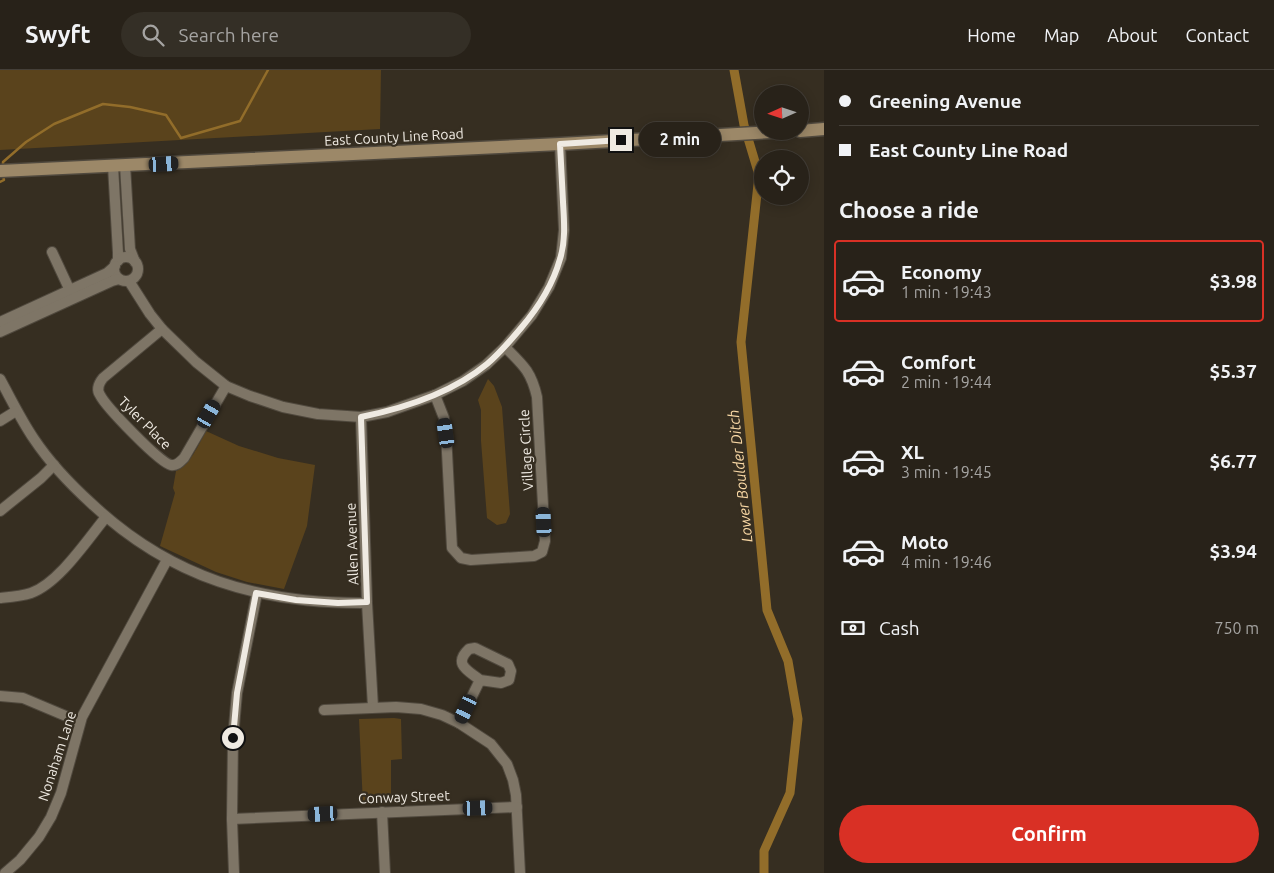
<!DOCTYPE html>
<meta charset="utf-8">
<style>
body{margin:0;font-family:Ubuntu,sans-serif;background:#342f26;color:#f1f3f6;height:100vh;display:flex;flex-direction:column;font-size:19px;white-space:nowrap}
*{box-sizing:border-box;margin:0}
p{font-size:16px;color:#a5a4a2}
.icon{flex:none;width:28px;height:28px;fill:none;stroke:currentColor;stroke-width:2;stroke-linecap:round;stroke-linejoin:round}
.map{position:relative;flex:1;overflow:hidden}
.details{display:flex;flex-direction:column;background:#282219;width:450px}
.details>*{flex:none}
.guide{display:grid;align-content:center;height:110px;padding:0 15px;background:#282219}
.needle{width:32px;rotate:267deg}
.buttons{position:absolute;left:754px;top:15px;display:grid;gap:10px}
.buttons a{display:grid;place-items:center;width:55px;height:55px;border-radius:50%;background:#282219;box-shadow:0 2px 12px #0003,0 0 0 1px #443f38;font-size:25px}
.end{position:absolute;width:22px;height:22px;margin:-11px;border:6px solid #efeae2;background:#111;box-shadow:0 0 0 2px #111}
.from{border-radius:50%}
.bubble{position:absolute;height:35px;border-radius:18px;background:#282219;box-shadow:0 2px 12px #0003,0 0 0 1px #443f38;font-size:16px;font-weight:700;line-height:35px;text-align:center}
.car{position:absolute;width:15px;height:30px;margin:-15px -8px;border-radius:6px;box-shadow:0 0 4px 1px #0007;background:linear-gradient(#222 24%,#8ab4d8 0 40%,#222 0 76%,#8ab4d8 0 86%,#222 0)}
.guide b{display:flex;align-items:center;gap:18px;height:48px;font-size:19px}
.guide b+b{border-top:1px solid #443f38}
.guide i{width:12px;height:12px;background:#f1f3f6}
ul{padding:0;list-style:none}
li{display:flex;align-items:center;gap:15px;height:82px;margin:0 10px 8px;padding:0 5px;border:2px solid transparent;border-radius:5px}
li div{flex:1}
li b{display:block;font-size:19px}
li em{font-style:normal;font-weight:700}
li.on{border-color:#d93025}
li>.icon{width:45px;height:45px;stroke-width:1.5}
h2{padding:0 15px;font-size:22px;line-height:60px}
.pay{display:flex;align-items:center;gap:12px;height:55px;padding:0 15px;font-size:19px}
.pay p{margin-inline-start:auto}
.action{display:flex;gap:10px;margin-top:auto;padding:10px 15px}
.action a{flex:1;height:58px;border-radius:30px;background:#d93025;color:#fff;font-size:20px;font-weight:700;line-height:58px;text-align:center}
header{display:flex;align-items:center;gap:30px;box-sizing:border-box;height:70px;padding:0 25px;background:#282219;border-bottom:1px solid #443f38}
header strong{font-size:24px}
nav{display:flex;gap:28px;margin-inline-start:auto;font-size:18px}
.search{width:350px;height:45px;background:#342f26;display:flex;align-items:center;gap:12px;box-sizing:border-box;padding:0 18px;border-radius:28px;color:#a5a4a2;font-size:19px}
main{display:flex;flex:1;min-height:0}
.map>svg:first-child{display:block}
.green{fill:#5a431c}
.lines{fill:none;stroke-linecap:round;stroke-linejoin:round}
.stream{stroke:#926d2a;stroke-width:2.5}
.canal{stroke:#926d2a;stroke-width:9}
.minor-casing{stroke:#50493e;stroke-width:12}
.secondary-casing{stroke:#50493e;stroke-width:15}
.minor{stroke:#7e7566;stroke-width:10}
.secondary{stroke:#9c8868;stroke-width:12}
.route{stroke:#efeae2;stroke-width:6}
.labels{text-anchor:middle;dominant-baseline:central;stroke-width:4.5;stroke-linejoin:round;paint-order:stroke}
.street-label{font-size:14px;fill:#efeae2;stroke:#362e21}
.water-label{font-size:15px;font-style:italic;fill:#f9d8a5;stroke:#362e21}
</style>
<header>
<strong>Swyft</strong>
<div class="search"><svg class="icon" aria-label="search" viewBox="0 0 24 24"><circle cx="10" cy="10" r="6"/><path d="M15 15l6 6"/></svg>Search here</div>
<nav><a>Home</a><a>Map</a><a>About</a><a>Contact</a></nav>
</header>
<main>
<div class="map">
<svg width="824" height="803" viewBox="0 0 824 803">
<rect width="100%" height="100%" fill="#362e21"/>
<g class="green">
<polygon points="0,0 381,0 380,59 0,80"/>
<polygon points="488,309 494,316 502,337 510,444 506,453 497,455 487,448 481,371 481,340 478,330"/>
<path d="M 206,361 L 239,376 L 278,388 L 315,395 L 307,456 L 284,519 L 247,512 L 216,502 L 160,476 L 175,423 L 173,418 L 176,401 C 189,397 200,372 206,361 Z"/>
<polygon points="394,648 401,649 402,689 391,690 391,734 363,735 359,649"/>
</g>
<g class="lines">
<g class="stream">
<polyline points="3,97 3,92 26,72 54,54 103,34 130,37 166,45 181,68 240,51 268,0"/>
<polyline points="0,112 4,110 3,105"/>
</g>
<polyline class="canal" points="734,0 744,55 759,105 741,272 767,540 788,591 798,649 790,723 764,781 764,803"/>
<g class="minor-casing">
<g id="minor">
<polyline points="125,95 130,179 135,192"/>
<polyline points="113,96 118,183 118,191"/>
<polyline points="52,182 72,225"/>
<circle cx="126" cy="199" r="12"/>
<polyline points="129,211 150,244 162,259 196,292 226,316 250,326 283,337 318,344 361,347 387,342 401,337 435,325 463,311 486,295 505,277 532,245 549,217 561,188 564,160 560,74"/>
<polyline points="0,252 107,203 115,196"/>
<path d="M 162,259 L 103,308 C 99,313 96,319 100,325 C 106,337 160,393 171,395 C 177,396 180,392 184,388 L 226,316"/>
<polyline points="0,262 112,211 119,209"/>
<path d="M 0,309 C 11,329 21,350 34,369 C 50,393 70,414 92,434 C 171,508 260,534 367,533"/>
<path d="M 435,325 L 444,348 L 446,363 L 452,478 L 461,488 L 471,490 L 534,486 L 542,482 L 545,471 L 537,327 C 531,301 523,295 505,277"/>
<polyline points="361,347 367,533 373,637"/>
<polyline points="0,351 16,341"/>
<polyline points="0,441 41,408 54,395"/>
<path d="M 0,528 C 10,527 22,526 31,523 C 59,513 87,470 106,447"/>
<polyline points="0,626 23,628 80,652"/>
<polyline points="324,640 396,637 421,639 442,645 459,653 491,674 507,694 513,710 516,725 520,803"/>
<path d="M 459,653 L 480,610 L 501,613 L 509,610 L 511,601 L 508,594 L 475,578 L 469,579 C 453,594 467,600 480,610"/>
<polyline points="382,742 385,803"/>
<polyline points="232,749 517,737"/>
<polyline points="5,803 20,790 39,767 51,747 61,723 82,647 167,490"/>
<polyline points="234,803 232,749 233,668 237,623 257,523"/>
</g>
</g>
<g class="secondary-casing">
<g id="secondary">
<polyline points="800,61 824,59"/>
<polyline points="0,101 560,74 790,61"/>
</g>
</g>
<use href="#minor" class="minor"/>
<use href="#secondary" class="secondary"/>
</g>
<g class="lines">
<path class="route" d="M 233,668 L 237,623 L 256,523 L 296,530 L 338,533 L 367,532 L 361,347 C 405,338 452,323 487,294 C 500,283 510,271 521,258 C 538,238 553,214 560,189 C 566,170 564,150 563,132 C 562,112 561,93 560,74 L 621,70"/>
</g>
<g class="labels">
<g class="street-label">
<text transform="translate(394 67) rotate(-3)">East County Line Road</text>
<text transform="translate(145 353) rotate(45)">Tyler Place</text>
<text transform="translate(526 380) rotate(-93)">Village Circle</text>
<text transform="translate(352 474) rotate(-92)">Allen Avenue</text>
<text transform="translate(57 686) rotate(-72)">Nonaham Lane</text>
<text transform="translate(404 727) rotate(-2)">Conway Street</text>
</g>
<g class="water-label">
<text transform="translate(740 406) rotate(-96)">Lower Boulder Ditch</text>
</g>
</g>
</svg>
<div class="buttons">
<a><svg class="needle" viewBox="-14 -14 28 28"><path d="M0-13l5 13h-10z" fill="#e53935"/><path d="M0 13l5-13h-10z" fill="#a5a4a2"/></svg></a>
<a><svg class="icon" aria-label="locate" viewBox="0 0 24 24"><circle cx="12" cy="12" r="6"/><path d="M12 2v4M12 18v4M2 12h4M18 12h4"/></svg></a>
</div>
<i class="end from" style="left:233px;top:668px"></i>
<i class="end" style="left:621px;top:70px"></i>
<div class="bubble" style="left:639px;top:52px;width:82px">2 min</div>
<i class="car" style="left:164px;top:94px;rotate:87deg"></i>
<i class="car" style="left:209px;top:344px;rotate:30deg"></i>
<i class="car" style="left:446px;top:363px;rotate:352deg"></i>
<i class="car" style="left:544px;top:452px;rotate:357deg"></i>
<i class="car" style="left:466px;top:639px;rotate:205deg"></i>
<i class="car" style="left:478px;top:738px;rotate:88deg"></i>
<i class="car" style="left:323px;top:744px;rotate:267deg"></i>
</div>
<section class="details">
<div class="guide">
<b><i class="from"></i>Greening Avenue</b>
<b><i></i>East County Line Road</b>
</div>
<h2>Choose a ride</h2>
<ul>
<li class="on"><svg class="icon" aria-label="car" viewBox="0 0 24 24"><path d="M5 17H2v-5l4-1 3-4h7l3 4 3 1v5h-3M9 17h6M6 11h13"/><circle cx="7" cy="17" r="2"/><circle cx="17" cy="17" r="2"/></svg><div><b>Economy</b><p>1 min · 19:43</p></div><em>$3.98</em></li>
<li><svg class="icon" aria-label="car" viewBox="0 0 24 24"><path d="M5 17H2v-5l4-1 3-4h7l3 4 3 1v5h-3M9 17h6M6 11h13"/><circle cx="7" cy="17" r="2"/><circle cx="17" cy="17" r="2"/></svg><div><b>Comfort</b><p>2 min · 19:44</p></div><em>$5.37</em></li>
<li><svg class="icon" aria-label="car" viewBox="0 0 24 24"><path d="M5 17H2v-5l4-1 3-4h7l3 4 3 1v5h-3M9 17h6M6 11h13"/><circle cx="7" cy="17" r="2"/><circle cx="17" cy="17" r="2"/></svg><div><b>XL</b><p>3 min · 19:45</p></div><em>$6.77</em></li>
<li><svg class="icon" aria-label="car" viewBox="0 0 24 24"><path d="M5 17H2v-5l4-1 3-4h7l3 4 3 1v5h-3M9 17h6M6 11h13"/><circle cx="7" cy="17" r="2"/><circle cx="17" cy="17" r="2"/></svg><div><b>Moto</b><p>4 min · 19:46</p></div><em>$3.94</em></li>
</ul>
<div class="pay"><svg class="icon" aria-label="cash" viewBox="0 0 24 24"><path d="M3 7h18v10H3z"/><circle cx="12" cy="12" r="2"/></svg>Cash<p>750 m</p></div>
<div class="action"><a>Confirm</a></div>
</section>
</main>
